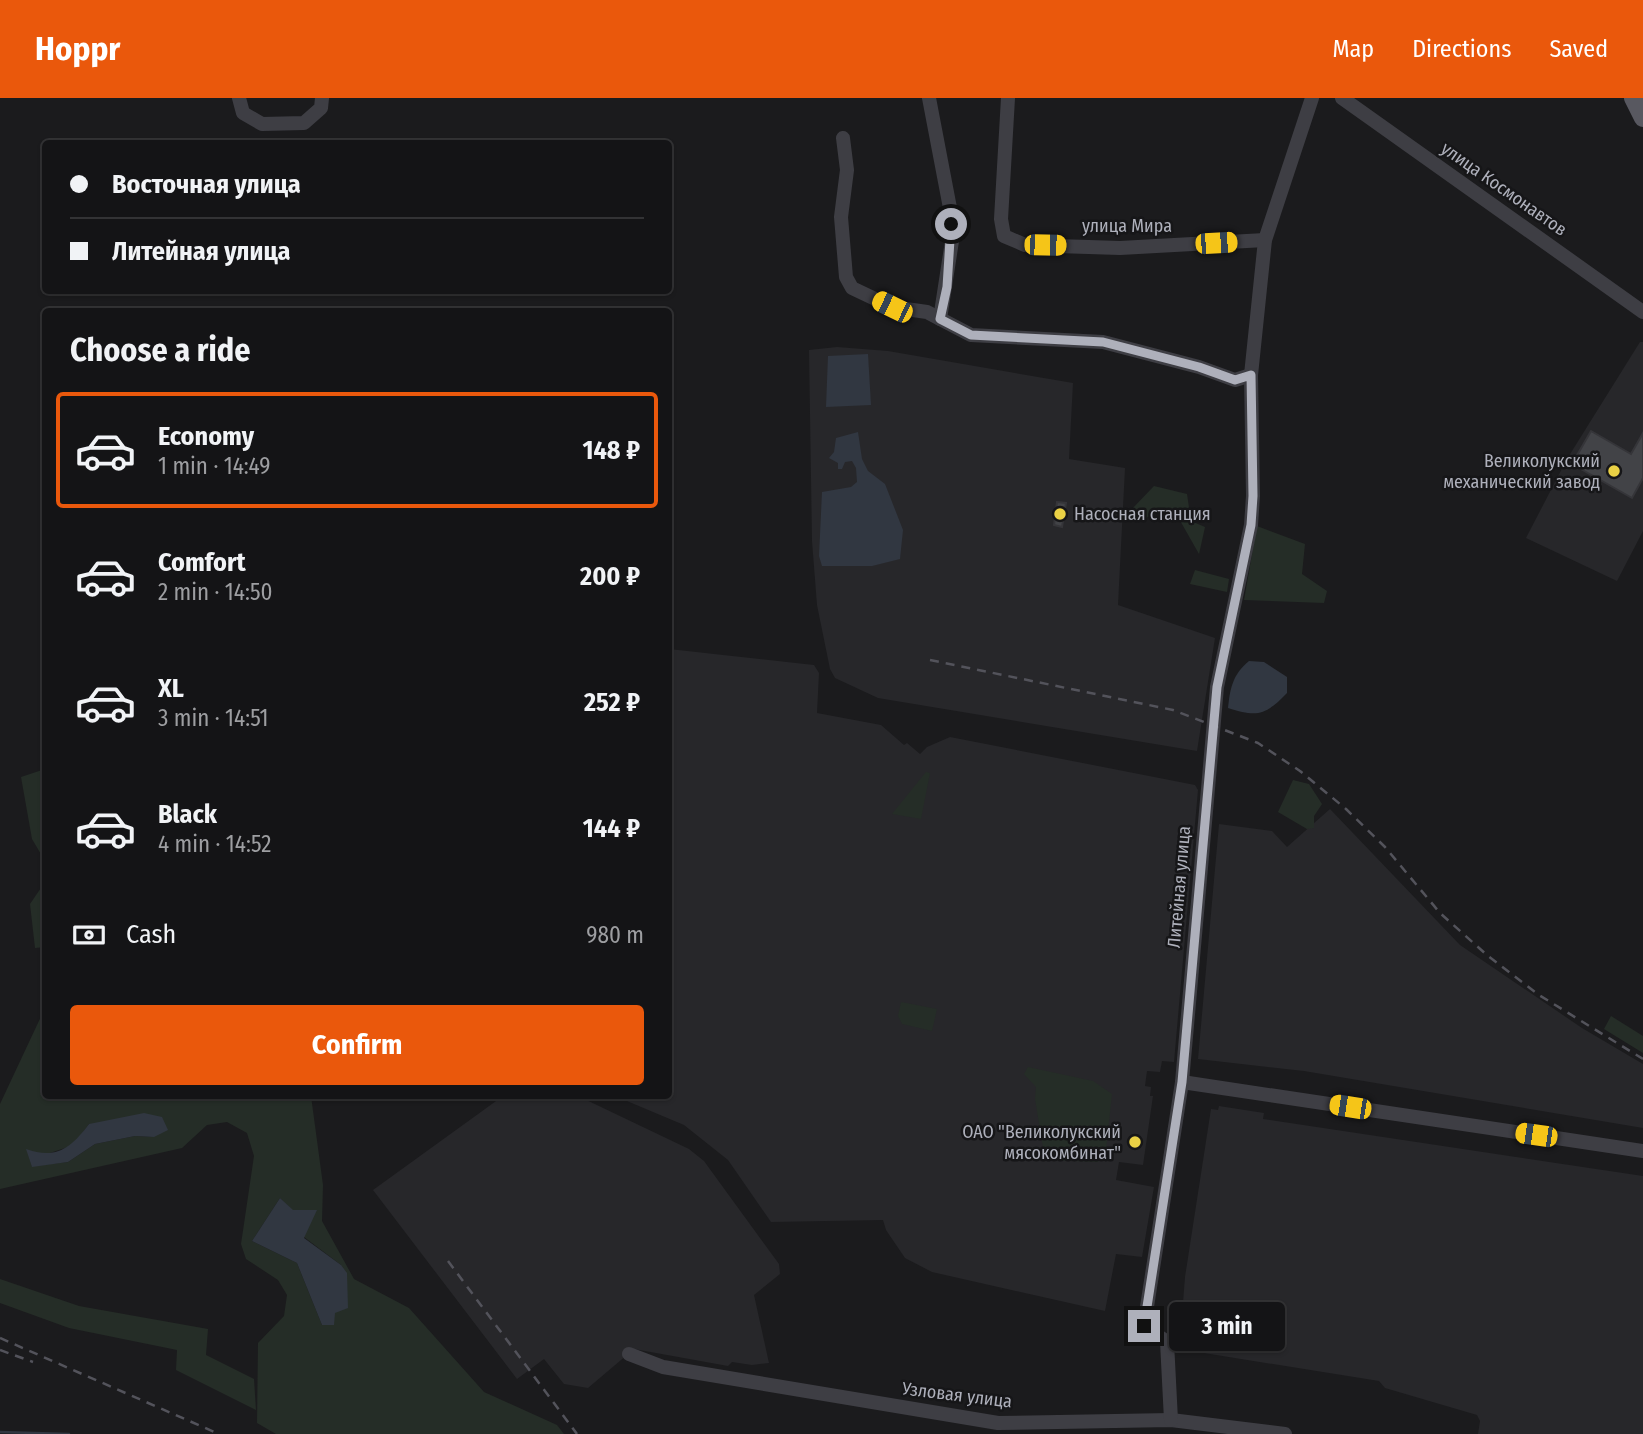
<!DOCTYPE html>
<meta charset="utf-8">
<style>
body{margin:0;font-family:"Fira Sans Condensed",sans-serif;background:#212123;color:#f1f3f6;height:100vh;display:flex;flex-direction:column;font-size:26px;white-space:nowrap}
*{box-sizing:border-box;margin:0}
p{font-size:23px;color:#9d9ea1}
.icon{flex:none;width:38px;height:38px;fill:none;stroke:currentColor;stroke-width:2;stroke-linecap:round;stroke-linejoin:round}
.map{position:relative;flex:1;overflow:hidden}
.sheet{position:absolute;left:42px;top:210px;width:630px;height:791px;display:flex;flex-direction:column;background:#141416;border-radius:7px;box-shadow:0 2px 5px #0004,0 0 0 2px #333335}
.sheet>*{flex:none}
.guide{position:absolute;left:42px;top:42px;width:630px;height:154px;border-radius:7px;box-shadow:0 2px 5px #0004,0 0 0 2px #333335;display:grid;align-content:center;height:154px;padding:0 28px;background:#141416}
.end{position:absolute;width:32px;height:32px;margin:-16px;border:9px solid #aeb0bb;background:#111;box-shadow:0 0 0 4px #111}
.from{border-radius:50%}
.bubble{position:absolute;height:49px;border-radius:7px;background:#141416;box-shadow:0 2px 5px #0004,0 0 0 2px #333335;font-size:23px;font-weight:700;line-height:49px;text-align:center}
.car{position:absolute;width:21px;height:42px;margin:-21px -10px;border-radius:9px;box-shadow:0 0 5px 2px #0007;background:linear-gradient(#f5c518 24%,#345 0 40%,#f5c518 0 76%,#345 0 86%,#f5c518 0)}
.guide b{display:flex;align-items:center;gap:24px;height:66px;font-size:26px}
.guide b+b{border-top:2px solid #333335}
.guide i{width:18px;height:18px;background:#f1f3f6}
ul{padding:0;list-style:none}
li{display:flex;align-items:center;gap:21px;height:116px;margin:0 14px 10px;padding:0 14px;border:4px solid transparent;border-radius:7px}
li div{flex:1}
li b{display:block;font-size:26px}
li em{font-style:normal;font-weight:700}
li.selected{border-color:#ea580c}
li>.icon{width:63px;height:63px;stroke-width:1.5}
h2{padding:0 28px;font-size:32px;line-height:84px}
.pay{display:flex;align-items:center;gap:18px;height:77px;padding:0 28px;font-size:26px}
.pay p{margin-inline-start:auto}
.cta{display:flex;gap:14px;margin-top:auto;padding:14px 28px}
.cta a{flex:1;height:80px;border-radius:7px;background:#ea580c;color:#fff;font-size:28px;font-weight:700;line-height:80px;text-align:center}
header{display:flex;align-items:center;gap:42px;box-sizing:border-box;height:98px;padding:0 35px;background:#ea580c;color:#fff}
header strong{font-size:33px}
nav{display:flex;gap:38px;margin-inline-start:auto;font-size:24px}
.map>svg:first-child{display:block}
.built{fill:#27272a}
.green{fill:#252d27;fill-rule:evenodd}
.water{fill:#313741}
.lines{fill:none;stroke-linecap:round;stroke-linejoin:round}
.stream{stroke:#313741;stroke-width:2.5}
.building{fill:#424347;stroke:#353539;stroke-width:2}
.minor{stroke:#3e3e44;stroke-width:14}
.major{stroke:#585860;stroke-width:18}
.rail{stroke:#53535b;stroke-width:2.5;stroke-dasharray:9 7;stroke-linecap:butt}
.route{stroke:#aeb0bb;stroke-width:9}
.poi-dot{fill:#ead145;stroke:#161618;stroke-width:2.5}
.labels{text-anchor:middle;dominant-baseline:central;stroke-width:5;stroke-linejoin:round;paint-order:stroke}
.street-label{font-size:18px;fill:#aeb0bb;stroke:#161618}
.poi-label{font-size:18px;fill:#aeb0bb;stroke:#161618;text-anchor:end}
</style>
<header>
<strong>Hoppr</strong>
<nav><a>Map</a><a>Directions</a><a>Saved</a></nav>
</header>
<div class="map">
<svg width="1643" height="1336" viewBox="0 0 1643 1336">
<rect width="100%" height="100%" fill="#1b1b1d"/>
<g class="built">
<polygon points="1640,244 1643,244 1643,433 1617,483 1526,440 1567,361"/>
<polygon points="837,249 888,253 1073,285 1069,361 1125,370 1118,507 1215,540 1197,653 878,600 835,580 830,571 817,507 812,443 809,252"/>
<polygon points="669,551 814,567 819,575 817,615 881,627 904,647 907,645 920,656 927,649 950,639 1195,687 1198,692 1174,964 1162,963 1160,974 1147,973 1145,988 1151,989 1150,998 1153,998 1143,1067 1119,1064 1116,1082 1154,1089 1142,1159 1116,1156 1105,1213 932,1174 905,1160 886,1132 883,1122 771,1124 728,1062 684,1027 615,998 668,998"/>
<polygon points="1330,711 1460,847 1582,930 1643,966 1643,1030 1304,973 1198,961 1219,726 1272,733 1287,749"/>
<polygon points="503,998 578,998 689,1051 704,1063 779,1166 780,1176 754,1197 769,1265 752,1267 732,1264 728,1268 634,1251 588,1290 564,1286 544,1261 517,1281 373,1092"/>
<polygon points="1219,1008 1264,1015 1263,1021 1643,1078 1643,1336 1478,1336 1480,1323 1477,1317 1385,1290 1379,1283 1204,1255 1204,1247 1180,1243 1185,1179 1211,1011 1218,1012"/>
</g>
<g class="green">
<polygon points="1154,388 1187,396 1191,423 1205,429 1199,456 1178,419 1156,414 1141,423 1132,411"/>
<polygon points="1257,428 1305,446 1302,476 1327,493 1324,505 1244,502"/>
<polygon points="1195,472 1229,481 1227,494 1190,486"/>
<polygon points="42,672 46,674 45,763 32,741 21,679"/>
<polygon points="926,674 930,675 921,721 892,716"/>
<polygon points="1293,682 1309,686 1322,706 1314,718 1314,730 1307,731 1278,714"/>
<polygon points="45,784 45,849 35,850 30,806"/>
<polygon points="901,904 937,911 932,933 902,926 898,918"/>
<path d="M 45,910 L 46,998 L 311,998 L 323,1087 L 322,1123 L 354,1181 L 409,1210 L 484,1294 L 557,1327 L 564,1336 L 276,1336 L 257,1325 L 258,1245 L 284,1218 L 287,1197 L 278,1182 L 246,1161 L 241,1146 L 254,1058 L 247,1035 L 227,1024 L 207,1027 L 182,1050 L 0,1091 L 0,1006 ZM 89,1026 L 154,1039 L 135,1038 L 95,1046 L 68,1064 L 32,1068 L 27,1052 L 44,1057 L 74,1047 ZM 280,1100 L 293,1113 L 304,1139 L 341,1167 L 335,1215 L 322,1227 L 297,1165 L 252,1143 Z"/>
<polygon points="1611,918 1643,938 1643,955 1604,931"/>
<polygon points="1028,969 1093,983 1112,996 1106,1052 1098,1064 1045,1062 1035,1001 1036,989 1024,976"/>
<polygon points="0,1181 79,1208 208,1231 206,1257 254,1281 256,1312 176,1272 177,1252 69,1230 0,1205"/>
</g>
<g class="water">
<polygon points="868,256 871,307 826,309 828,258"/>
<polygon points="858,334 862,361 868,373 885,386 903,432 900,461 872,468 822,468 819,458 822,394 851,389 857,384 856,370 852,363 845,364 842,371 838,371 838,365 829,360 834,354 836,340"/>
<path d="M 1249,563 L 1264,564 L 1287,579 L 1287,595 C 1265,618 1257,619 1228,610 C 1230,590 1233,576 1249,563 Z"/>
<path d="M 144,1015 L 162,1019 L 168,1032 L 154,1039 L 135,1038 L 95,1046 L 68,1064 L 32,1069 L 26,1051 C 56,1062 71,1050 89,1026 Z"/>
<polygon points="280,1100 293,1112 317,1112 304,1140 341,1167 347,1175 348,1210 335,1215 334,1227 322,1227 297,1165 252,1143"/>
</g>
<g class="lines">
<polyline class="stream" points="0,1334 69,1336"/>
</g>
<g class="building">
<polygon points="1591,333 1631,356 1643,335 1643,380 1632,400 1572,366"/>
<polygon points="1057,404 1066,405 1062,429 1054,427"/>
</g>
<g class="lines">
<g class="minor">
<polyline points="239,0 243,15 262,26 304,25 321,10 322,0"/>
<polyline points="929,0 950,110 952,143 940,221"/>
<polyline points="1008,0 1001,121 1004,138 1025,147 1120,150 1265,142"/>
<polyline points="1342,0 1643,214"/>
<polyline points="843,40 847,72 841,119 846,179 852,190 892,209 927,214 971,237 1103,244 1199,269 1235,282 1251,277"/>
<polyline points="1182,984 1643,1053"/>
<polyline points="629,1256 663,1269 998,1325 1171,1322 1285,1336"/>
<polyline points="1171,1322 1167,1244 1144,1228 1182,984 1217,589 1251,427 1253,398 1251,277 1265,142 1312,0"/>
</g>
<polyline class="major" points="1633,0 1643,20"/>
<g class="rail">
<polyline points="930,562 1173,612 1258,645 1300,673 1346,711 1385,749 1440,815 1488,858 1539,897 1643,961"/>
<polyline points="448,1163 577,1336"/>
<polyline points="0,1240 219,1336"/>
<polyline points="0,1252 33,1264"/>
</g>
</g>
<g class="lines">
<polyline class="route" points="951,126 947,189 940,221 971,237 1103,244 1199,269 1235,282 1251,277 1253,398 1251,427 1217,589 1182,984 1144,1228"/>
</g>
<g class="poi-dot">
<circle cx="1614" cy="373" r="7"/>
<circle cx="1060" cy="416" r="7"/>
<circle cx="1135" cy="1044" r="7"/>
</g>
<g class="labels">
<g class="street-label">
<text transform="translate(1504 91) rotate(35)">улица Космонавтов</text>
<text x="1127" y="128">улица Мира</text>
<text transform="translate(1179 789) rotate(-85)">Литейная улица</text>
<text transform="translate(957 1297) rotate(7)">Узловая улица</text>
</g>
<g class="poi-label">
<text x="1600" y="363">Великолукский<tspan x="1600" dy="21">механический завод</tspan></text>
<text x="1074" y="416" text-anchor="start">Насосная станция</text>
<text x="1121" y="1034">ОАО "Великолукский<tspan x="1121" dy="21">мясокомбинат"</tspan></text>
</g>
</g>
</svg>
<i class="end from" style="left:951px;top:126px"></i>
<i class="end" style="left:1144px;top:1228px"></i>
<div class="bubble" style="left:1169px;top:1204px;width:116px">3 min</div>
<i class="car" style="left:1216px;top:145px;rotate:87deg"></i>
<i class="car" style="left:1045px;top:147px;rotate:91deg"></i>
<i class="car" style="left:892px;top:209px;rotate:296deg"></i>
<i class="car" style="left:1350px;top:1009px;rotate:279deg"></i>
<i class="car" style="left:1536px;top:1037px;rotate:278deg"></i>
<div class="guide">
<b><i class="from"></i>Восточная улица</b>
<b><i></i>Литейная улица</b>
</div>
<section class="sheet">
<h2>Choose a ride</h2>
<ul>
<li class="selected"><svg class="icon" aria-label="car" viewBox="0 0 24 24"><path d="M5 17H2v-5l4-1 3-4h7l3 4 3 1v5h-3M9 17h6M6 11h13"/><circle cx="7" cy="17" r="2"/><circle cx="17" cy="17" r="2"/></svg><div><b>Economy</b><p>1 min · 14:49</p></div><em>148 ₽</em></li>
<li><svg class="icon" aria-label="car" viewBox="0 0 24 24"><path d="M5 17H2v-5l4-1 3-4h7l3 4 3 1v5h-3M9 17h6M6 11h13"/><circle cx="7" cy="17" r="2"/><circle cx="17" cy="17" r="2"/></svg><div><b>Comfort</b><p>2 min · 14:50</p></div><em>200 ₽</em></li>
<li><svg class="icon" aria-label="car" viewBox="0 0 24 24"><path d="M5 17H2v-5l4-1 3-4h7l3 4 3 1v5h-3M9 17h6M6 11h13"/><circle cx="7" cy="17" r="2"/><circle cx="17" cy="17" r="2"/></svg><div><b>XL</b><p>3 min · 14:51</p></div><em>252 ₽</em></li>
<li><svg class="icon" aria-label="car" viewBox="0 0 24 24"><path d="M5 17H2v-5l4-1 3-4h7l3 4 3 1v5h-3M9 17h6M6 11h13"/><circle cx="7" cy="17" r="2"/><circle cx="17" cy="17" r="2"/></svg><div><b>Black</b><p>4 min · 14:52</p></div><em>144 ₽</em></li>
</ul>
<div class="pay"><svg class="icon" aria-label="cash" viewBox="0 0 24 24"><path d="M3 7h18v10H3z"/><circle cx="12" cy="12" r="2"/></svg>Cash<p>980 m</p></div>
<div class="cta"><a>Confirm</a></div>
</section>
</div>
